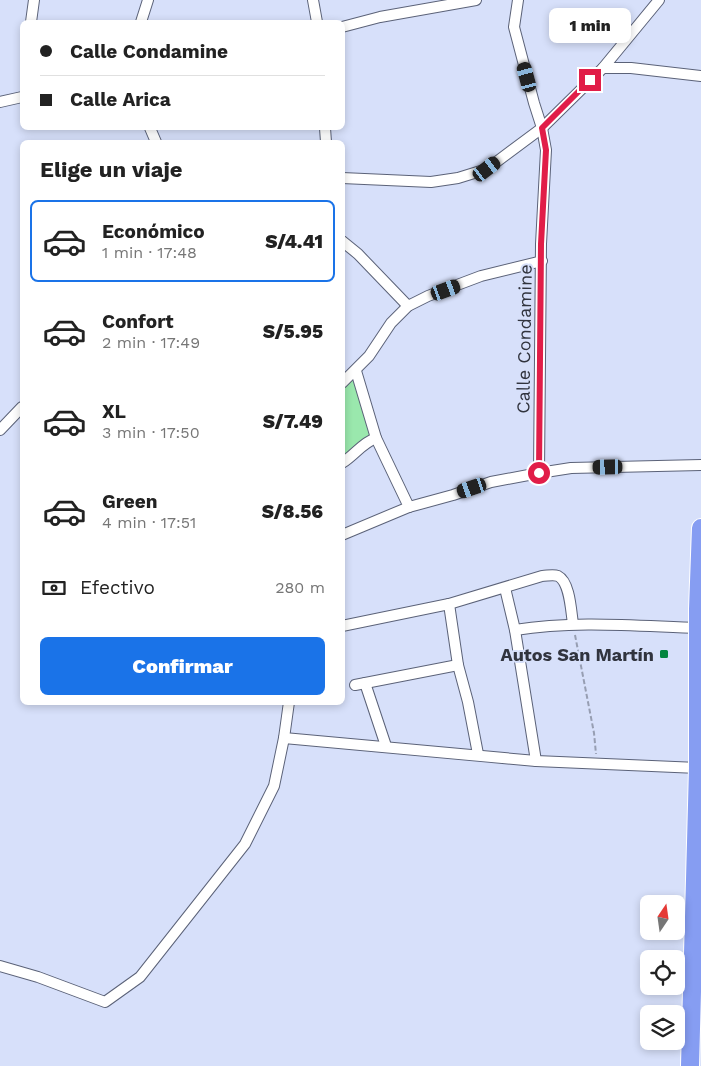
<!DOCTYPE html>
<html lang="es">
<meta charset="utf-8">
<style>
body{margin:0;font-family:"Work Sans",sans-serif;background:#f6f6f6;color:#222;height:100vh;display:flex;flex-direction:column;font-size:19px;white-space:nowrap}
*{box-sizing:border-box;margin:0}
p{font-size:16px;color:#767676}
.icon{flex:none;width:28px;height:28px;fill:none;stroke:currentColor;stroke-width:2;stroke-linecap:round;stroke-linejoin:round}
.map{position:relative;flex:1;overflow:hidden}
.side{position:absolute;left:20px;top:140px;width:325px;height:565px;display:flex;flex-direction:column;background:#fff;border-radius:8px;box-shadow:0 2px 8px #0003}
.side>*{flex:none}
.guide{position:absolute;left:20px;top:20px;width:325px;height:110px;border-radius:8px;box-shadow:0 2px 8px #0003;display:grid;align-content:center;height:110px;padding:0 20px;background:#fff}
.needle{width:32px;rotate:13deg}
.fabs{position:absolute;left:640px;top:895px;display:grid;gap:10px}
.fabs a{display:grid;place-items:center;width:45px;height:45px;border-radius:8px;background:#fff;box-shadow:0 2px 8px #0003;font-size:25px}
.end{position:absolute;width:22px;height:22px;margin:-11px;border:6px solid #e11d48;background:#fff;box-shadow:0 0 0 2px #fff}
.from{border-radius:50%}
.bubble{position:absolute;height:35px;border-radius:8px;background:#fff;box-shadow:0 2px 8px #0003;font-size:16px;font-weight:800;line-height:35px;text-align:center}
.car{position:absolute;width:15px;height:30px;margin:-15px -8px;border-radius:6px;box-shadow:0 0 4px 1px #0007;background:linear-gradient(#222 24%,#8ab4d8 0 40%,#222 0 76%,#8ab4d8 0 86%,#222 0)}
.guide b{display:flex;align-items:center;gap:18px;height:48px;font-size:19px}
.guide b+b{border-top:1px solid #e0e0e0}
.guide i{width:12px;height:12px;background:#222}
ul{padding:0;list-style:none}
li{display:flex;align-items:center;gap:15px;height:82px;margin:0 10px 8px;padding:0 10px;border:2px solid transparent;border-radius:8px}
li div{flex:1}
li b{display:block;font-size:19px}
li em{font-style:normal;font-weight:800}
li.current{border-color:#1a73e8}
li>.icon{width:45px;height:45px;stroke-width:1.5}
h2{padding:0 20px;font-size:22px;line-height:60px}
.pay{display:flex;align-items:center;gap:12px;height:55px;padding:0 20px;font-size:19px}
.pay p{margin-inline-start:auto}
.cta{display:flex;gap:10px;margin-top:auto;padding:10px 20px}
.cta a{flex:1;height:58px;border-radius:8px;background:#1a73e8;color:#fff;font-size:20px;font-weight:800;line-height:58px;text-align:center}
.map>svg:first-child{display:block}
.green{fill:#9ae8ad}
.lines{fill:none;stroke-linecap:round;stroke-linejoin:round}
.street-casing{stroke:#5b6278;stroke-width:12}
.highway-casing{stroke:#fff;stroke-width:20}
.path{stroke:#979eb2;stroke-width:2;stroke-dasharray:5 2.5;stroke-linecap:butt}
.street{stroke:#fff;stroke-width:10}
.highway{stroke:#869df2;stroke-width:18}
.route{stroke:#e11d48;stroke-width:6}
.poi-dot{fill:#038540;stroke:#d7e0fa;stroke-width:2}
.labels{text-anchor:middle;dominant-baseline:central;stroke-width:4;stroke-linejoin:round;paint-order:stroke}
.street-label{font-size:18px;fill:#31343e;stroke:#d7e0fa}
.poi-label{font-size:18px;font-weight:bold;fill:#31343e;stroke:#d7e0fa;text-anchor:end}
</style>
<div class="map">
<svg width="701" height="1066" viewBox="0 0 701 1066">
<rect width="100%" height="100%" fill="#d7e0fa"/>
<polygon class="green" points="356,371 376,438 342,463 342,383"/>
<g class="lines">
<g class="street-casing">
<g id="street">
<polyline points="313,0 317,22"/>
<polyline points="518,0 514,27 534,103 542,128 546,150 541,244 539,473"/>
<polyline points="31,22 34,0"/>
<polyline points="141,22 148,0"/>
<polyline points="342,27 380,17 476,0"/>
<polyline points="603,68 631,68 701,76"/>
<polyline points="0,102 22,97"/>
<polyline points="150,128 156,142"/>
<polyline points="325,128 326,142"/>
<polyline points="342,178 431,182 458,178 487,169 542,128 603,68 659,0"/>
<polyline points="342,241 358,254 408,306"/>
<polyline points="356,371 376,438 409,507"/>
<polyline points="342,383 369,356 391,323 408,306 428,296 481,276 542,261"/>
<polyline points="0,430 22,407"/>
<path d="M 342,463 C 355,455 362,443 376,438"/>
<polyline points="342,535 409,507 453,495 491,482 539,473 571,468 701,465"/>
<polyline points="505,588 515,630 536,761"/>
<polyline points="449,604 458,665 468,702 478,754"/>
<path d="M 342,626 L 449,604 L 542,576 C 547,576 553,574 558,576 C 570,582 571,611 573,624"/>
<path d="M 515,630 C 576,620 637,626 699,628"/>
<polyline points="365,683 386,746"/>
<polyline points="355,685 458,665"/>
<polyline points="284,738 536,761 698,768"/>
<polyline points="0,966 38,977 105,1002 140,977 245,844 274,786 284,738 289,702"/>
</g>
</g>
<g class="highway-casing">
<polyline id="highway" points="690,1066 698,768 698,609 701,528"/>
</g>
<polyline class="path" points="575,635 594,733 596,754"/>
<use href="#street" class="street"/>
<use href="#highway" class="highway"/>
</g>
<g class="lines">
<polyline class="route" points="539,473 541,244 546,150 542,128 590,80"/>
</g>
<rect class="poi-dot" x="659" y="649" width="10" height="10" rx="2.5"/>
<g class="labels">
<g class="street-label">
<text transform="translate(524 339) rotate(-89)">Calle Condamine</text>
</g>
<g class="poi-label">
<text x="654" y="654">Autos San Martín</text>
</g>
</g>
</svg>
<div class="fabs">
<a><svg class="needle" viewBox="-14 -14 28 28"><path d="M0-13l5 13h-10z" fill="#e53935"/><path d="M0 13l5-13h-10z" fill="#767676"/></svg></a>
<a><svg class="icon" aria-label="locate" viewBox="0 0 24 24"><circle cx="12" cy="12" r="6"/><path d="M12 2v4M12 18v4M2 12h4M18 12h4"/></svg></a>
<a><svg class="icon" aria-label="layers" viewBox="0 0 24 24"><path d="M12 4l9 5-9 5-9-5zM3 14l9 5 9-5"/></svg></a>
</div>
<i class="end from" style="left:539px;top:473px"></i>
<i class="end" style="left:590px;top:80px"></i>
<div class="bubble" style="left:549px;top:8px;width:82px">1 min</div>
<i class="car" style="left:527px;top:77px;rotate:345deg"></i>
<i class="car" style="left:487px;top:169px;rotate:53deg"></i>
<i class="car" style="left:446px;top:290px;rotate:70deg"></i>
<i class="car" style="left:608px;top:467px;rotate:269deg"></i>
<i class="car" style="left:472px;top:488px;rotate:251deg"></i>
<div class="guide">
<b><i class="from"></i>Calle Condamine</b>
<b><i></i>Calle Arica</b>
</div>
<section class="side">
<h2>Elige un viaje</h2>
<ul>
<li class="current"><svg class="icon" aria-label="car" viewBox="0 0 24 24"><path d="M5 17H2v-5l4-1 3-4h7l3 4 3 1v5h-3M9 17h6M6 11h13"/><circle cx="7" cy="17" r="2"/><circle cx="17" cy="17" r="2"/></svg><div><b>Económico</b><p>1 min · 17:48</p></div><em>S/4.41</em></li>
<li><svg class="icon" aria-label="car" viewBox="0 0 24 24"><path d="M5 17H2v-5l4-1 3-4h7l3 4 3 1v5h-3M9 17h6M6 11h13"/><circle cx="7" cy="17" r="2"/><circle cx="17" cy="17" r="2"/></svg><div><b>Confort</b><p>2 min · 17:49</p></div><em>S/5.95</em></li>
<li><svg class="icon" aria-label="car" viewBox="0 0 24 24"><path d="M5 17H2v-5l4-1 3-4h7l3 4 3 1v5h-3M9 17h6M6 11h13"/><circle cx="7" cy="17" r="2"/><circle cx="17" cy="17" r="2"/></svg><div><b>XL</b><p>3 min · 17:50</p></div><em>S/7.49</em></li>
<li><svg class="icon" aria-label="car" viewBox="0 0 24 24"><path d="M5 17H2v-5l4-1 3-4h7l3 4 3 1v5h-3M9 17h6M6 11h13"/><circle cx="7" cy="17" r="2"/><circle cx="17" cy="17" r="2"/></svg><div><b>Green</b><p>4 min · 17:51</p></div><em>S/8.56</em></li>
</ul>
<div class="pay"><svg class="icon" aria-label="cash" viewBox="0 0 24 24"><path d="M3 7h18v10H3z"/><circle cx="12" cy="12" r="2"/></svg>Efectivo<p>280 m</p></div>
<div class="cta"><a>Confirmar</a></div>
</section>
</div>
